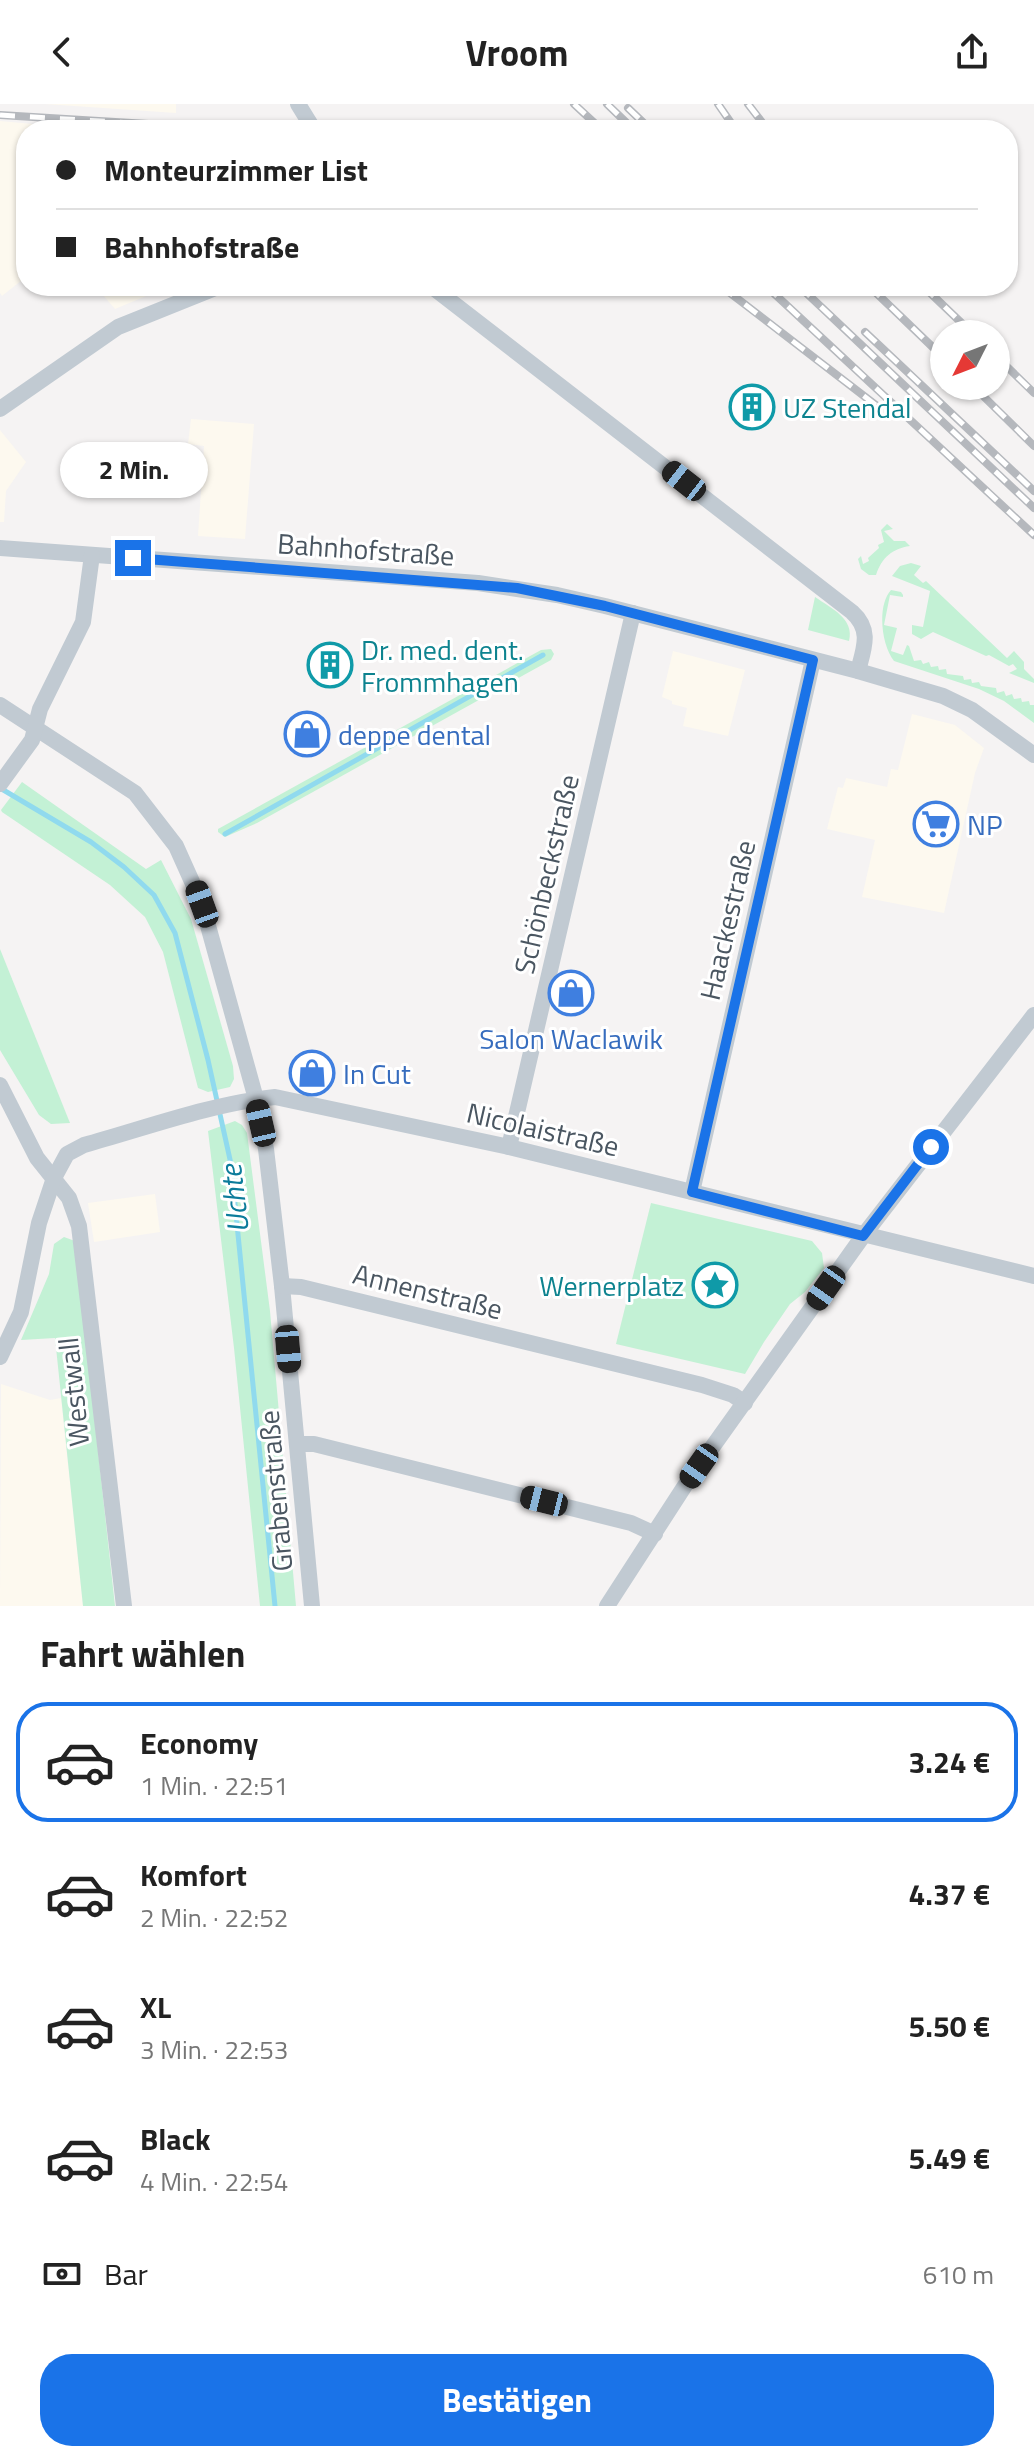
<!DOCTYPE html>
<html lang="de">
<meta charset="utf-8">
<style>
body{margin:0;font-family:"Titillium Web",sans-serif;background:#f6f6f6;color:#222;height:100vh;display:flex;flex-direction:column;font-size:30px;white-space:nowrap}
*{box-sizing:border-box;margin:0}
p{font-size:26px;color:#767676}
.icon{flex:none;width:44px;height:44px;fill:none;stroke:currentColor;stroke-width:2;stroke-linecap:round;stroke-linejoin:round}
.map{position:relative;height:1502px;overflow:hidden}
.details{display:flex;flex-direction:column;background:#fff;flex:1}
.details>*{flex:none}
.top-card{position:absolute;left:16px;top:16px;width:1002px;height:176px;border-radius:32px;box-shadow:0 2px 6px #0004;display:grid;align-content:center;height:176px;padding:0 40px;background:#fff}
.needle{width:52px;rotate:228deg}
.controls{position:absolute;left:930px;top:216px;display:grid;gap:16px}
.controls a{display:grid;place-items:center;width:80px;height:80px;border-radius:50%;background:#fff;box-shadow:0 2px 6px #0004;font-size:40px}
.end{position:absolute;width:36px;height:36px;margin:-18px;border:10px solid #1a73e8;background:#fff;box-shadow:0 0 0 4px #fff}
.from{border-radius:50%}
.bubble{position:absolute;height:56px;border-radius:28px;background:#fff;box-shadow:0 2px 6px #0004;font-size:26px;font-weight:700;line-height:56px;text-align:center}
.car{position:absolute;width:24px;height:48px;margin:-24px -12px;border-radius:10px;box-shadow:0 0 6px 2px #0007;background:linear-gradient(#222 24%,#8ab4d8 0 40%,#222 0 76%,#8ab4d8 0 86%,#222 0)}
.top-card b{display:flex;align-items:center;gap:28px;height:76px;font-size:30px}
.top-card b+b{border-top:2px solid #e0e0e0}
.top-card i{width:20px;height:20px;background:#222}
ul{padding:0;list-style:none}
li{display:flex;align-items:center;gap:24px;height:120px;margin:0 16px 12px;padding:0 24px;border:4px solid transparent;border-radius:32px}
li div{flex:1}
li b{display:block;font-size:30px}
li em{font-style:normal;font-weight:700}
li.selected{border-color:#1a73e8}
li>.icon{width:72px;height:72px;stroke-width:1.5}
h2{padding:0 40px;font-size:36px;line-height:96px}
.pay{display:flex;align-items:center;gap:20px;height:88px;padding:0 40px;font-size:30px}
.pay p{margin-inline-start:auto}
.cta{display:flex;gap:16px;margin-top:auto;padding:16px 40px}
.cta a{flex:1;height:92px;border-radius:32px;background:#1a73e8;color:#fff;font-size:32px;font-weight:700;line-height:92px;text-align:center}
header{display:flex;justify-content:space-between;align-items:center;height:104px;padding:0 40px;background:#fff;font-size:36px;font-weight:700}
.map>svg:first-child{display:block}
.commercial{fill:#fdf9ef}
.green{fill:#c3f1d5}
.lines{fill:none;stroke-linecap:round;stroke-linejoin:round}
.stream{stroke:#90daee;stroke-width:5}
.street{stroke:#c1cad2;stroke-width:16}
.rail-casing{stroke:#b5b8bd;stroke-width:8}
.rail{stroke:#fff;stroke-width:5;stroke-dasharray:15;stroke-linecap:butt}
.route{stroke:#1a73e8;stroke-width:10}
.labels{text-anchor:middle;dominant-baseline:central;stroke-width:6;stroke-linejoin:round;paint-order:stroke}
.culture-label{font-size:28px;fill:#0d838f;stroke:#fff;text-anchor:start}
.street-label{font-size:28px;fill:#4a5661;stroke:#fff}
.shop-label{font-size:28px;fill:#366cbe;stroke:#fff;text-anchor:start}
.water-label{font-size:30px;font-style:italic;fill:#0c7c9b;stroke:#fff}
</style>
<header><svg class="icon" aria-label="back" viewBox="0 0 24 24"><path d="M15 5l-7 7 7 7"/></svg>Vroom<svg class="icon" aria-label="share" viewBox="0 0 24 24"><path d="M12 15V3M7 8l5-5 5 5M5 13v7h14v-7"/></svg></header>
<div class="map">
<svg width="1034" height="1502" viewBox="0 0 1034 1502">
<rect width="100%" height="100%" fill="#f5f3f3"/>
<g class="commercial">
<polygon points="45,0 176,0 176,9"/>
<polygon points="0,17 65,23 65,26 26,26 26,173 2,192 0,189"/>
<polygon points="95,182 170,182 115,205"/>
<polygon points="191,315 254,320 245,435 198,432 204,342 188,340"/>
<polygon points="0,326 26,358 6,387 4,418 0,418"/>
<polygon points="673,547 745,566 728,632 683,622 687,604 672,600 672,597 662,593"/>
<polygon points="912,610 955,621 984,644 975,669 944,809 862,793 875,736 827,725 838,683 843,684 846,674 887,683 891,665 898,666"/>
<polygon points="155,1090 160,1128 94,1138 88,1099"/>
<polygon points="1,1280 50,1296 61,1294 83,1502 0,1502"/>
</g>
<g class="green">
<path d="M 887,420 L 893,425 L 884,427 L 894,437 L 905,437 L 910,442 C 892,445 882,453 876,471 L 869,471 L 861,465 L 858,455 L 861,452 L 863,460 L 869,457 L 868,454 L 879,444 L 878,441 L 884,438 L 881,426 Z"/>
<polygon points="911,459 921,462 914,471 923,479 926,477 1007,554 1014,547 1024,558 1024,565 1034,575 1034,579 1009,569 1017,565 1013,560 1009,562 989,551 986,552 933,528 921,535 912,530 912,521 923,523 930,487 892,472 900,462"/>
<path d="M 891,486 L 901,488 L 903,491 L 903,493 L 890,491 L 884,521 L 897,524 L 891,547 L 903,551 L 907,541 L 909,542 L 914,557 L 921,556 L 923,560 L 929,558 L 931,563 L 938,562 L 939,566 L 946,565 L 947,570 L 963,572 L 964,576 L 971,575 L 972,579 L 979,578 L 981,582 L 996,584 L 997,589 L 1004,587 L 1006,592 L 1012,590 L 1014,595 L 1021,594 L 1022,598 L 1029,597 L 1030,601 L 1034,601 L 1034,619 L 1004,597 L 979,585 L 894,557 C 881,541 877,501 891,486 Z"/>
<path d="M 815,493 C 831,504 855,515 849,537 L 808,526 Z"/>
<polygon points="551,545 554,550 551,556 257,719 225,733 218,728 218,725 541,546"/>
<polygon points="22,678 146,765 161,756 191,815 233,962 234,975 230,983 208,988 198,984 163,848 145,813 110,781 2,708 1,706"/>
<polygon points="0,845 70,1019 51,1020 39,1011 0,946"/>
<polygon points="235,1017 242,1021 247,1029 270,1207 296,1502 260,1502 234,1244 208,1027"/>
<polygon points="651,1099 812,1137 822,1149 824,1164 805,1188 790,1200 764,1238 745,1270 616,1240"/>
<polygon points="64,1133 75,1137 115,1502 83,1502 55,1234 21,1236 49,1170 54,1140"/>
</g>
<g class="lines">
<g class="stream">
<polyline points="0,684 91,738 124,763 154,791 175,829 208,956 231,1060 275,1502"/>
<polyline points="225,730 543,551"/>
</g>
<g class="street">
<polyline points="298,0 314,26"/>
<path d="M 431,182 L 852,508 C 872,526 864,544 858,567"/>
<polyline points="0,305 118,223 220,182"/>
<polyline points="0,444 478,479 557,491 605,502 858,567 943,592 972,606 1034,651"/>
<polyline points="0,601 135,689 176,742 202,800 256,995 266,1045 282,1182 312,1502"/>
<polyline points="0,680 32,636 40,605 83,518 92,451"/>
<polyline points="0,981 37,1054 69,1094 79,1122 124,1502"/>
<polyline points="509,1043 633,509"/>
<polyline points="692,1088 813,556"/>
<polyline points="282,1182 301,1183 702,1281 733,1291 745,1299"/>
<path d="M 0,1253 L 21,1208 L 39,1119 L 54,1074 L 67,1050 L 84,1041 C 146,1024 210,1000 275,993 L 509,1043 L 1034,1172"/>
<polyline points="297,1340 314,1340 631,1419 655,1430"/>
<polyline points="607,1502 686,1380 863,1132 1034,911"/>
</g>
<g class="rail-casing">
<g id="rail">
<polyline points="574,0 602,26"/>
<polyline points="607,0 634,26"/>
<polyline points="718,0 736,26"/>
<polyline points="748,0 768,26"/>
<polyline points="628,4 651,26"/>
<polyline points="0,11 247,26"/>
<polyline points="721,182 877,302"/>
<polyline points="766,182 1034,431"/>
<polyline points="799,182 1034,404"/>
<polyline points="869,182 944,254"/>
<polyline points="923,182 973,230"/>
<polyline points="865,228 1034,387"/>
<polyline points="996,252 1034,289"/>
<polyline points="973,282 1034,342"/>
</g>
</g>
<use href="#rail" class="rail"/>
</g>
<g class="lines">
<polyline class="route" points="133,454 517,484 605,502 813,556 692,1088 863,1132 931,1043"/>
</g>
<defs>
<g id="building-ring" transform="scale(2.3)"><circle r="9.5" fill="#fff" stroke="#0f9aa8" stroke-width="1.5"/><path d="M-4-6H4V6H1V3H-1V6H-4ZM-2.5-4.3h1.7v1.8h-1.7ZM.8-4.3h1.7v1.8H.8ZM-2.5-1h1.7V.8h-1.7ZM.8-1h1.7V.8H.8Z" fill="#0f9aa8"/></g>
<g id="shop-ring" transform="scale(2.3)"><circle r="9.5" fill="#fff" stroke="#3f7fe0" stroke-width="1.5"/><path d="M-5-2.5h2.3a2.7 3.5 0 0 1 5.4 0H5L5.5 6h-11ZM-1.5-2.5h3a1.5 2.3 0 0 0-3 0Z" fill="#3f7fe0"/></g>
<g id="supermarket-ring" transform="scale(2.3)"><circle r="9.5" fill="#fff" stroke="#3f7fe0" stroke-width="1.5"/><path d="M-6-5.5h2.5l.6 2H6L4.5 2H-2.5L-4.4-4H-6ZM-1.5 3.2a1.3 1.3 0 1 0 .1 0ZM3 3.2a1.3 1.3 0 1 0 .1 0Z" fill="#3f7fe0"/></g>
<g id="sight-ring" transform="scale(2.3)"><circle r="9.5" fill="#fff" stroke="#0f9aa8" stroke-width="1.5"/><path d="M0-6L1.8-2.2L6-1.7L2.9 1.2L3.7 5.4L0 3.3L-3.7 5.4L-2.9 1.2L-6-1.7L-1.8-2.2Z" fill="#0f9aa8"/></g>
</defs>
<g fill-rule="evenodd">
<use href="#building-ring" x="752" y="303"/>
<use href="#building-ring" x="330" y="561"/>
<use href="#shop-ring" x="307" y="630"/>
<use href="#supermarket-ring" x="936" y="720"/>
<use href="#shop-ring" x="571" y="889"/>
<use href="#shop-ring" x="312" y="969"/>
<use href="#sight-ring" x="715" y="1181"/>
</g>
<g class="labels">
<g class="culture-label">
<text x="783" y="303">UZ Stendal</text>
<text x="361" y="545">Dr. med. dent.<tspan x="361" dy="32">Frommhagen</tspan></text>
<text x="684" y="1181" text-anchor="end">Wernerplatz</text>
</g>
<g class="street-label">
<text transform="translate(366 445) rotate(4)">Bahnhofstraße</text>
<text transform="translate(546 770) rotate(-77)">Schönbeckstraße</text>
<text transform="translate(727 816) rotate(-77)">Haackestraße</text>
<text transform="translate(543 1025) rotate(13)">Nicolaistraße</text>
<text transform="translate(428 1187) rotate(14)">Annenstraße</text>
<text transform="translate(73 1288) rotate(-96)">Westwall</text>
<text transform="translate(275 1387) rotate(-95)">Grabenstraße</text>
</g>
<g class="shop-label">
<text x="338" y="630">deppe dental</text>
<text x="967" y="720">NP</text>
<text x="571" y="934" text-anchor="middle">Salon Waclawik</text>
<text x="343" y="969">In Cut</text>
</g>
<g class="water-label">
<text transform="translate(234 1095) rotate(-97)">Uchte</text>
</g>
</g>
</svg>
<div class="controls">
<a><svg class="needle" viewBox="-14 -14 28 28"><path d="M0-13l5 13h-10z" fill="#e53935"/><path d="M0 13l5-13h-10z" fill="#767676"/></svg></a>
</div>
<i class="end from" style="left:931px;top:1043px"></i>
<i class="end" style="left:133px;top:454px"></i>
<div class="bubble" style="left:60px;top:338px;width:148px">2 Min.</div>
<i class="car" style="left:684px;top:377px;rotate:308deg"></i>
<i class="car" style="left:202px;top:800px;rotate:340deg"></i>
<i class="car" style="left:261px;top:1019px;rotate:347deg"></i>
<i class="car" style="left:826px;top:1184px;rotate:215deg"></i>
<i class="car" style="left:288px;top:1245px;rotate:175deg"></i>
<i class="car" style="left:699px;top:1362px;rotate:215deg"></i>
<i class="car" style="left:544px;top:1397px;rotate:284deg"></i>
<div class="top-card">
<b><i class="from"></i>Monteurzimmer List</b>
<b><i></i>Bahnhofstraße</b>
</div>
</div>
<section class="details">
<h2>Fahrt wählen</h2>
<ul>
<li class="selected"><svg class="icon" aria-label="car" viewBox="0 0 24 24"><path d="M5 17H2v-5l4-1 3-4h7l3 4 3 1v5h-3M9 17h6M6 11h13"/><circle cx="7" cy="17" r="2"/><circle cx="17" cy="17" r="2"/></svg><div><b>Economy</b><p>1 Min. · 22:51</p></div><em>3.24 €</em></li>
<li><svg class="icon" aria-label="car" viewBox="0 0 24 24"><path d="M5 17H2v-5l4-1 3-4h7l3 4 3 1v5h-3M9 17h6M6 11h13"/><circle cx="7" cy="17" r="2"/><circle cx="17" cy="17" r="2"/></svg><div><b>Komfort</b><p>2 Min. · 22:52</p></div><em>4.37 €</em></li>
<li><svg class="icon" aria-label="car" viewBox="0 0 24 24"><path d="M5 17H2v-5l4-1 3-4h7l3 4 3 1v5h-3M9 17h6M6 11h13"/><circle cx="7" cy="17" r="2"/><circle cx="17" cy="17" r="2"/></svg><div><b>XL</b><p>3 Min. · 22:53</p></div><em>5.50 €</em></li>
<li><svg class="icon" aria-label="car" viewBox="0 0 24 24"><path d="M5 17H2v-5l4-1 3-4h7l3 4 3 1v5h-3M9 17h6M6 11h13"/><circle cx="7" cy="17" r="2"/><circle cx="17" cy="17" r="2"/></svg><div><b>Black</b><p>4 Min. · 22:54</p></div><em>5.49 €</em></li>
</ul>
<div class="pay"><svg class="icon" aria-label="cash" viewBox="0 0 24 24"><path d="M3 7h18v10H3z"/><circle cx="12" cy="12" r="2"/></svg>Bar<p>610 m</p></div>
<div class="cta"><a>Bestätigen</a></div>
</section>
